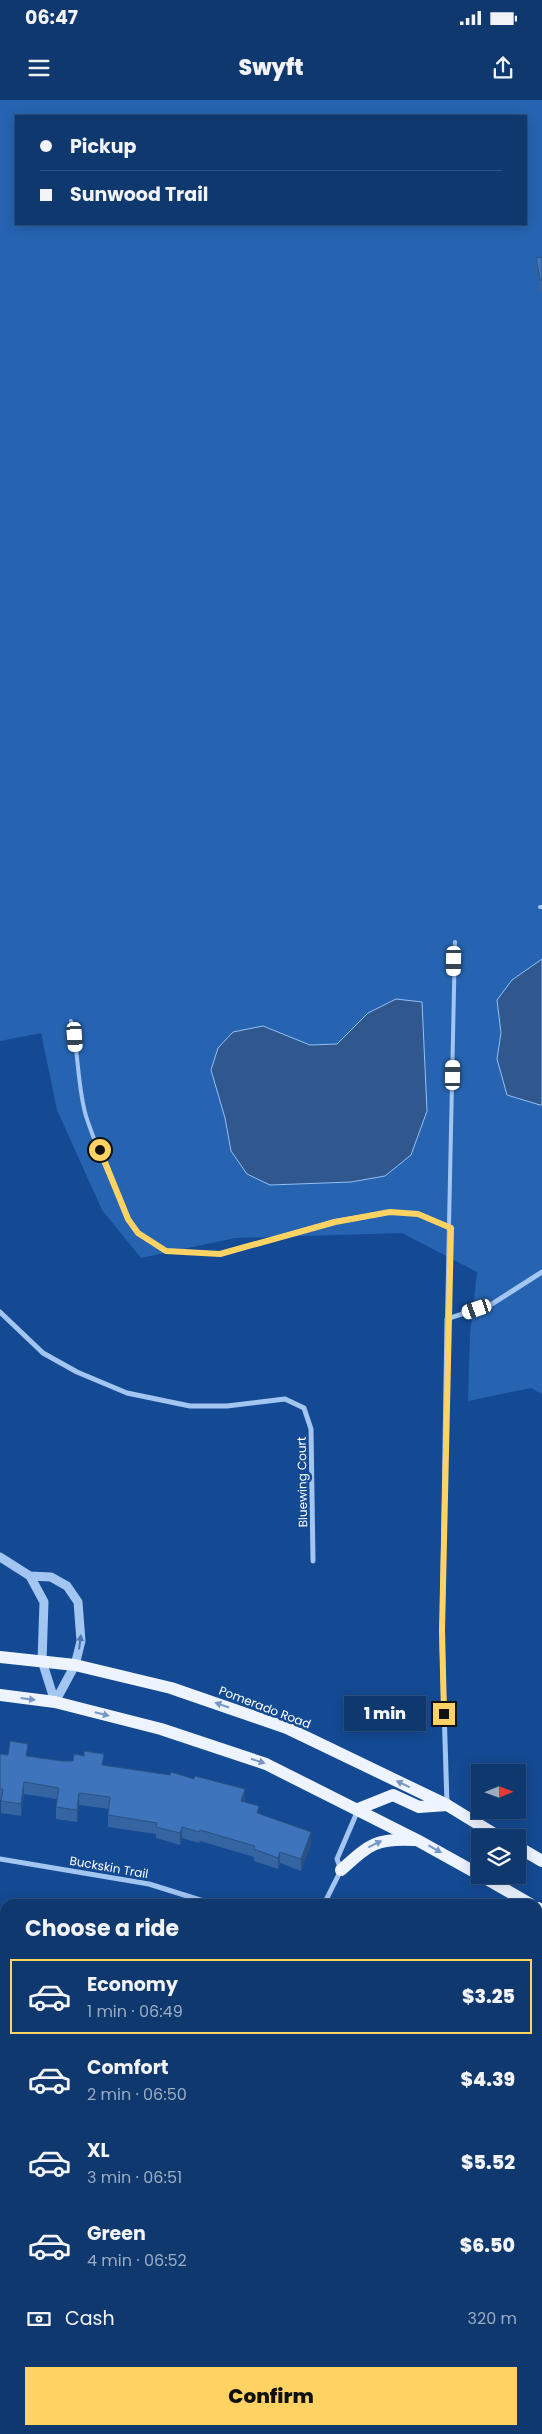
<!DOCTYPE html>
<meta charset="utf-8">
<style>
body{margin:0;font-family:Poppins,sans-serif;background:#183f73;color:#f1f3f6;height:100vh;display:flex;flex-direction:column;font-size:19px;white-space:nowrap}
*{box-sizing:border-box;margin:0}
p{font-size:16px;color:#9bacc2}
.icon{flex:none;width:28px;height:28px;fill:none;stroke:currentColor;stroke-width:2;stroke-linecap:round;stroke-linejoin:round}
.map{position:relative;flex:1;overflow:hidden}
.panel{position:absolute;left:0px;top:1799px;width:542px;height:536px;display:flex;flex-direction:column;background:#0f386e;border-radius:15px 15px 0 0;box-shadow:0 2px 12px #0003,0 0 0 1px #2f5281}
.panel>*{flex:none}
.banner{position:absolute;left:15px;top:15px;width:512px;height:110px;border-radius:0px;box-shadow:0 2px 12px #0003,0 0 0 1px #2f5281;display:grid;align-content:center;height:110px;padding:0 25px;background:#0f386e}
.needle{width:32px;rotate:89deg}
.buttons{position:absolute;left:471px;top:1664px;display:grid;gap:10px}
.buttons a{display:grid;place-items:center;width:55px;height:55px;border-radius:0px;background:#0f386e;box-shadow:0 2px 12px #0003,0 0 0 1px #2f5281;font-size:25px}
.end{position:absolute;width:22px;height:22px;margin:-11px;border:6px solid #ffd363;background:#111;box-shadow:0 0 0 2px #111}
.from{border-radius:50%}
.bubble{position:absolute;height:35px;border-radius:0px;background:#0f386e;box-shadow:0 2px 12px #0003,0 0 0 1px #2f5281;font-size:16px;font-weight:800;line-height:35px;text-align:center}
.car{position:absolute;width:15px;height:30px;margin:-15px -8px;border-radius:6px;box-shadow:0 0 4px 1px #0007;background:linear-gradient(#fff 24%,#345 0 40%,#fff 0 76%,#345 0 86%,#fff 0)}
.banner b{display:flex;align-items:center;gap:18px;height:48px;font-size:19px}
.banner b+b{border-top:1px solid #2f5281}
.banner i{width:12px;height:12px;background:#f1f3f6}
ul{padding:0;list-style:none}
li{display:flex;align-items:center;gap:15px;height:75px;margin:0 10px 8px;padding:0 15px;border:2px solid transparent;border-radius:0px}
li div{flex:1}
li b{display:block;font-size:19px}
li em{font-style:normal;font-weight:800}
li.on{border-color:#ffd363}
li>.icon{width:45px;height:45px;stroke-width:1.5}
h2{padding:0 25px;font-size:22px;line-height:60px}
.pay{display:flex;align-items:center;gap:12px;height:55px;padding:0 25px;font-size:19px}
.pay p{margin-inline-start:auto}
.button{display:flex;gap:10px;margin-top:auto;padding:10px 25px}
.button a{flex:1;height:58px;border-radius:0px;background:#ffd363;color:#111;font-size:20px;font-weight:800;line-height:58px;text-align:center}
.status{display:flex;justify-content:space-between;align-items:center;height:35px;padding:0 25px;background:#0f386e;direction:ltr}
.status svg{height:14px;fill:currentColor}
header{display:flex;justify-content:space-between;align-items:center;height:65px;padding:0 25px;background:#0f386e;font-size:22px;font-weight:800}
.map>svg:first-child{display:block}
.green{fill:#2664b2;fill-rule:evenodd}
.water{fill:#30588e;stroke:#94c0f5}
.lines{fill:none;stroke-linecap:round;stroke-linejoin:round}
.service{stroke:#a2c5f2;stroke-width:4}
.minor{stroke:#a2c5f2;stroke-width:5}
.tertiary{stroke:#a2c5f2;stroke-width:9}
.primary{stroke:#edf4ff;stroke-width:12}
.wall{fill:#3464a1}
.shaded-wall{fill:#2b5183}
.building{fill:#3d74bb;stroke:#2b5183}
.oneway{fill:#4675b4}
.oneway2{fill:#7696c4}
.route{stroke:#ffd363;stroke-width:6}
.labels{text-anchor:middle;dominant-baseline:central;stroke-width:5;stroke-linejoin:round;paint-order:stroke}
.street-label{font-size:12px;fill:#fff;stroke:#144a93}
</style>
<div class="status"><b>06:47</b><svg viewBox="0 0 49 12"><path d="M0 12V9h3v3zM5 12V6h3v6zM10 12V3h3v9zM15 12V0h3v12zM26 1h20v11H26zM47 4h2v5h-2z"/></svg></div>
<header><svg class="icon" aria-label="menu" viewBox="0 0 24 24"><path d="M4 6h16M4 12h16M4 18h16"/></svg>Swyft<svg class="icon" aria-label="share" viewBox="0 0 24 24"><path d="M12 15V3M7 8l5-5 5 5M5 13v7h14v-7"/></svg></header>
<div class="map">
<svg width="542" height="2334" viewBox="0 0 542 2334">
<rect width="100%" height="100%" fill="#144a93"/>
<path class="green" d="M 0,0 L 542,0 L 542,859 L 512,880 L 497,900 L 501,933 L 497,959 L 540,1005 L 542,1005 L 542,1294 L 531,1288 L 468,1301 L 470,1235 L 477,1172 L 402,1133 L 235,1138 L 141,1158 L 102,1110 L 57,1010 L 41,933 L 0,941 ZM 16,16 L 526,16 L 526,124 L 16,124 ZM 263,926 L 310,945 L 337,944 L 351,929 L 385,1076 L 351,1082 L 270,1085 L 231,1052 L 225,1018 L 211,970 Z"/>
<g class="water">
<polygon points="542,859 542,1005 540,1005 507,995 497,959 501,933 497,900 512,880"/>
<polygon points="396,899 422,902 427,1011 411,1055 385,1076 351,1082 270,1085 247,1074 231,1051 225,1018 211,970 218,948 233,932 263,926 310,945 337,944 368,913"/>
</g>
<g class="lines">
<g class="service">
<polyline points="540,807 542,807"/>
<path d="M 71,921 C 79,952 77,985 86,1016 C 97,1051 114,1085 128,1119 L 138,1133 L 166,1151 L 220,1154 L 335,1121 L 390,1112 L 418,1114 L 451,1127"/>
<polyline points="447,1219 455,842"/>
</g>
<g class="minor">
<polyline points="0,1212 43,1253 77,1272 127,1293 190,1306 227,1306 285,1299 304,1308 311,1329 313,1461"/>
<polyline points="447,1704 442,1544 447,1219 492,1204 542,1172"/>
<polyline points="0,1759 149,1784 213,1804"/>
<polyline points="324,1804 341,1770 337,1759 358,1710"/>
<polyline points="538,1975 542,1977"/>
<polyline points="0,1992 5,1993"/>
<polyline points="0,2232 5,2235"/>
<polyline points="538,2272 542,2275"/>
<polyline points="167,2330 173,2334"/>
</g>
<g class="tertiary">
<polyline points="0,1457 30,1476 51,1477 67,1486 78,1502 81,1541 75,1565 55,1602"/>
<polyline points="30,1476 44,1502 42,1561 55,1602"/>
</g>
<g class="primary">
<polyline points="0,1557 75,1565 171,1588 287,1628 447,1705 501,1738"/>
<polyline points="0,1595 55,1602 161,1629 266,1664 417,1740 480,1775"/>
<polyline points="358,1709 393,1695 419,1707 447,1705"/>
<polyline points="518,1747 542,1761"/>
<path d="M 341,1770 C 369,1745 375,1738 414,1740"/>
<polyline points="480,1775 530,1804"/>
<polyline points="538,1808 542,1811"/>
</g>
</g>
<g class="wall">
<polygon points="542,157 542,191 540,192 536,169 536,158"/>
<polygon points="0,1654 28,1656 62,1661 104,1665 245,1700 244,1702 259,1713 311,1744 301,1771 280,1763 278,1769 254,1761 254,1757 200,1741 199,1743 182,1738 180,1745 156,1738 156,1734 108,1727 108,1715 109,1709 79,1705 77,1722 56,1719 56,1707 57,1699 24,1694 21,1716 1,1713 1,1700 0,1700"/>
<polygon points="0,2124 5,2125 5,2151 2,2167 0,2166"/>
<polygon points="0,2267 5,2270 5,2330 19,2330 17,2334 9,2334 0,2329 0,2306 1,2305 0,2304"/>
<polygon points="34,2330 97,2330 97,2331 95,2334 41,2334"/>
<polygon points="286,2330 378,2334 286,2334"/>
</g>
<g class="shaded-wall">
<polygon points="24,1682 24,1694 21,1716 21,1704"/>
<polygon points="245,1689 245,1700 241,1713 241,1701"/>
<polygon points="79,1693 79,1705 77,1722 77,1710"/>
<polygon points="182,1727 182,1738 180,1745 180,1733"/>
<polygon points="311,1732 311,1744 301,1771 301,1759"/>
<polygon points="280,1752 280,1763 278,1769 278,1758"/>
<polygon points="5,2139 5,2151 2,2167 2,2155"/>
<polygon points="15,2330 19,2330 17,2334 15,2334"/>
<polygon points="90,2330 97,2330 97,2331 95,2334 88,2334"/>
</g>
<g class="building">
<polygon points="542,157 542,180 540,180 536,158"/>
<polygon points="10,1641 28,1644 26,1656 62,1661 73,1661 74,1654 84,1656 84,1651 104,1654 102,1665 170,1675 171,1672 194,1679 195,1676 245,1689 241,1701 259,1706 257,1713 311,1732 301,1759 280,1752 278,1758 254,1749 255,1746 200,1730 199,1732 182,1727 180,1733 156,1727 157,1723 108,1715 110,1697 79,1693 77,1710 56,1707 59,1688 24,1682 21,1704 1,1701 3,1689 0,1689 0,1654 8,1655"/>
<polygon points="0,2124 5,2125 5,2139 2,2155 0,2155"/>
<polygon points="0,2267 5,2270 5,2295 0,2293"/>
<polygon points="5,2298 5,2320 0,2317 0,2306"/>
<polygon points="52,2330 90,2330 88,2334 59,2334"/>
<polygon points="286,2330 372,2330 378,2334 292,2334"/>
</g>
<defs><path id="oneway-solid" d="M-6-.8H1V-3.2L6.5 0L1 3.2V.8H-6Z" transform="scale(1.25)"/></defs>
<use class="oneway" href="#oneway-solid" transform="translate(80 1542) rotate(-83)"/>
<g class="oneway2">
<use href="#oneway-solid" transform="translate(28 1599) rotate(7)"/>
<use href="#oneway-solid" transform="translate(222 1605) rotate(-161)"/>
<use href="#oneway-solid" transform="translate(102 1614) rotate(14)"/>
<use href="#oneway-solid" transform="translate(258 1661) rotate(18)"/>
<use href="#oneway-solid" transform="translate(403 1684) rotate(-154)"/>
<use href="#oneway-solid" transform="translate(375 1744) rotate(-26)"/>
<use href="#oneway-solid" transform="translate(435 1749) rotate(29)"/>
</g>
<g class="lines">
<polyline class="route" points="100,1050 128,1119 138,1133 166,1151 220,1154 335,1122 390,1112 418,1114 451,1128 442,1530 444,1614"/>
</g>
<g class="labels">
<g class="street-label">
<text transform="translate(302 1382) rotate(-91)">Bluewing Court</text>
<text transform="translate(265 1607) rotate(21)">Pomerado Road</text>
<text transform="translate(109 1767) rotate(10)">Buckskin Trail</text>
</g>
</g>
</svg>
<div class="buttons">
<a><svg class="needle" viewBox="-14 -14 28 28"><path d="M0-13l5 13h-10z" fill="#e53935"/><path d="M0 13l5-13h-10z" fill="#9bacc2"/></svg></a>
<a><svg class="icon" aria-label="layers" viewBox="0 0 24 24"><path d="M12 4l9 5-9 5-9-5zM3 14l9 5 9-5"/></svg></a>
</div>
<i class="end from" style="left:100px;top:1050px"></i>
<i class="end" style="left:444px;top:1614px"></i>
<div class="bubble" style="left:344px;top:1596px;width:82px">1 min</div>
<i class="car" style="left:454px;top:861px;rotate:181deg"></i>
<i class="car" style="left:75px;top:937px;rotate:176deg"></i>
<i class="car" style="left:453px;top:975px;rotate:1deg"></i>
<i class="car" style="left:477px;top:1209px;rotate:251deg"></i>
<div class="banner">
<b><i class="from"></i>Pickup</b>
<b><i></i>Sunwood Trail</b>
</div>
<section class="panel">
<h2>Choose a ride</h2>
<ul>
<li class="on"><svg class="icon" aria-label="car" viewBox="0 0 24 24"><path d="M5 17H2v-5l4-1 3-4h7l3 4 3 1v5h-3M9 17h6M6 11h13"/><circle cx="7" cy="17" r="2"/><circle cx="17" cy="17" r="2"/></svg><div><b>Economy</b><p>1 min · 06:49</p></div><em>$3.25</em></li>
<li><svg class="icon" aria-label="car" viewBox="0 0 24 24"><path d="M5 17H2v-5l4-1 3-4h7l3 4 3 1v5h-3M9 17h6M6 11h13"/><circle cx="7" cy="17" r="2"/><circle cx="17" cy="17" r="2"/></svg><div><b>Comfort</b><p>2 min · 06:50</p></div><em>$4.39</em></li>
<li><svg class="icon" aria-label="car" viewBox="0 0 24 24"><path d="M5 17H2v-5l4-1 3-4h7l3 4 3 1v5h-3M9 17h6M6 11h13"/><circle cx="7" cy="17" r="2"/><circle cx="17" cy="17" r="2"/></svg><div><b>XL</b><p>3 min · 06:51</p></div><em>$5.52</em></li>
<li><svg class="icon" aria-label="car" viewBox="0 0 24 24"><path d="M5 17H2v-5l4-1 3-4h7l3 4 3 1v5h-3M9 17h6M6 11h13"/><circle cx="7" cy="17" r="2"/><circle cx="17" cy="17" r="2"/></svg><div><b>Green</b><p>4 min · 06:52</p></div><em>$6.50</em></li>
</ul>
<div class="pay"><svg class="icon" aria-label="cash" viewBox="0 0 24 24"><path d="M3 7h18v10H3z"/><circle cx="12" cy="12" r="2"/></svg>Cash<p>320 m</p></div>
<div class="button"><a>Confirm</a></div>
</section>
</div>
